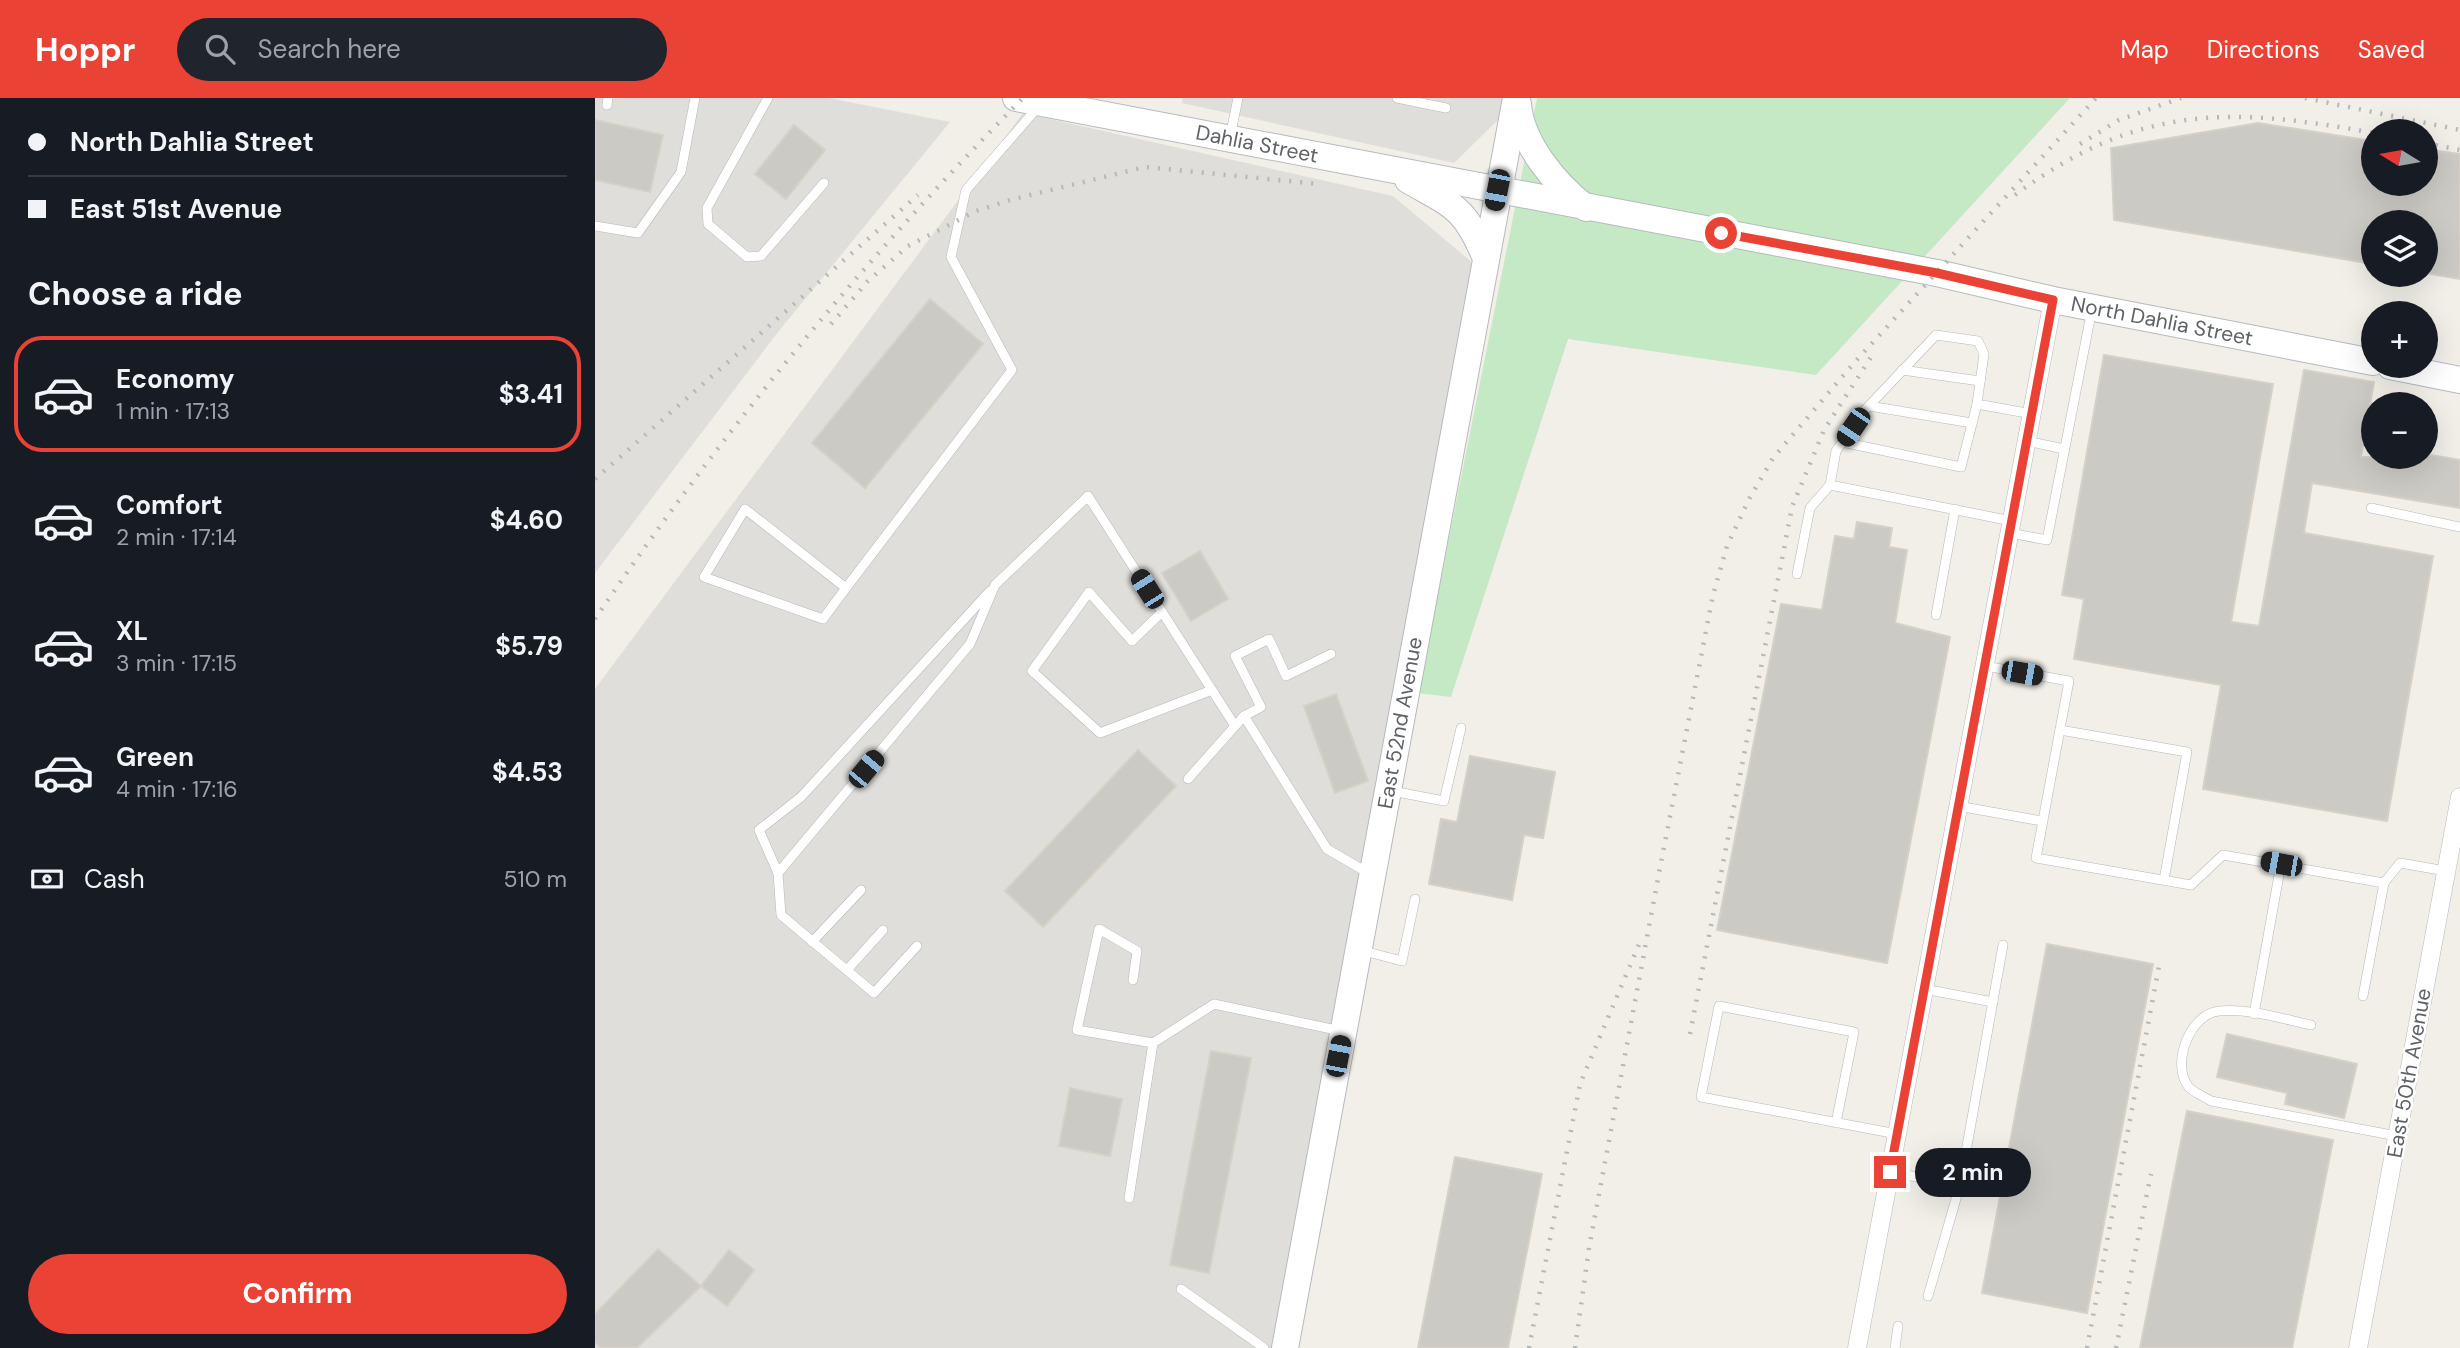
<!DOCTYPE html>
<meta charset="utf-8">
<style>
body{margin:0;font-family:"DM Sans",sans-serif;background:#20242c;color:#f1f3f6;height:100vh;display:flex;flex-direction:column;font-size:26px;white-space:nowrap}
*{box-sizing:border-box;margin:0}
p{font-size:23px;color:#9ea1a6}
.icon{flex:none;width:38px;height:38px;fill:none;stroke:currentColor;stroke-width:2;stroke-linecap:round;stroke-linejoin:round}
.map{position:relative;flex:1;overflow:hidden}
.drawer{display:flex;flex-direction:column;background:#171b24;width:595px}
.drawer>*{flex:none}
.guide{display:grid;align-content:center;height:154px;padding:0 28px;background:#171b24}
.needle{width:46px;rotate:281deg}
.fabs{position:absolute;left:1766px;top:21px;display:grid;gap:14px}
.fabs a{display:grid;place-items:center;width:77px;height:77px;border-radius:50%;background:#171b24;box-shadow:0 7px 28px #0002;font-size:35px}
.end{position:absolute;width:32px;height:32px;margin:-16px;border:9px solid #ea4335;background:#fff;box-shadow:0 0 0 4px #fff}
.from{border-radius:50%}
.bubble{position:absolute;height:49px;border-radius:24px;background:#171b24;box-shadow:0 7px 28px #0002;font-size:23px;font-weight:700;line-height:49px;text-align:center}
.car{position:absolute;width:21px;height:42px;margin:-21px -10px;border-radius:9px;box-shadow:0 0 5px 2px #0007;background:linear-gradient(#222 24%,#8ab4d8 0 40%,#222 0 76%,#8ab4d8 0 86%,#222 0)}
.guide b{display:flex;align-items:center;gap:24px;height:66px;font-size:26px}
.guide b+b{border-top:2px solid #363941}
.guide i{width:18px;height:18px;background:#f1f3f6}
ul{padding:0;list-style:none}
li{display:flex;align-items:center;gap:21px;height:116px;margin:0 14px 10px;padding:0 14px;border:4px solid transparent;border-radius:28px}
li div{flex:1}
li b{display:block;font-size:26px}
li em{font-style:normal;font-weight:700}
li.selected{border-color:#ea4335}
li>.icon{width:63px;height:63px;stroke-width:1.5}
h2{padding:0 28px;font-size:32px;line-height:84px}
.pay{display:flex;align-items:center;gap:18px;height:77px;padding:0 28px;font-size:26px}
.pay p{margin-inline-start:auto}
.button{display:flex;gap:14px;margin-top:auto;padding:14px 28px}
.button a{flex:1;height:80px;border-radius:42px;background:#ea4335;color:#fff;font-size:28px;font-weight:700;line-height:80px;text-align:center}
header{display:flex;align-items:center;gap:42px;box-sizing:border-box;height:98px;padding:0 35px;background:#ea4335;color:#fff}
header strong{font-size:33px}
nav{display:flex;gap:38px;margin-inline-start:auto;font-size:24px}
.search{width:490px;height:63px;background:#20242c;display:flex;align-items:center;gap:18px;box-sizing:border-box;padding:0 24px;border-radius:38px;color:#9ea1a6;font-size:26px}
main{display:flex;flex:1;min-height:0}
.map>svg:first-child{display:block}
.industrial{fill:#e0deda}
.green{fill:#c5e8c5}
.building{fill:#cccac5;stroke:#d6d1c6;stroke-width:2}
.lines{fill:none;stroke-linecap:round;stroke-linejoin:round}
.lane-casing{stroke:#b5b8bc;stroke-width:10}
.street-casing{stroke:#b5b8bc;stroke-width:19}
.secondary-casing{stroke:#b6babf;stroke-width:28}
.lane{stroke:#fff;stroke-width:9}
.street{stroke:#fff;stroke-width:18}
.secondary{stroke:#fff;stroke-width:26}
.rail{stroke:#b6b7b8;stroke-width:4.5;stroke-dasharray:2 9;stroke-linecap:butt}
.route{stroke:#ea4335;stroke-width:9}
.labels{text-anchor:middle;dominant-baseline:central;stroke-width:5;stroke-linejoin:round;paint-order:stroke}
.street-label{font-size:21px;fill:#5f6368;stroke:#fff}
</style>
<header>
<strong>Hoppr</strong>
<div class="search"><svg class="icon" aria-label="search" viewBox="0 0 24 24"><circle cx="10" cy="10" r="6"/><path d="M15 15l6 6"/></svg>Search here</div>
<nav><a>Map</a><a>Directions</a><a>Saved</a></nav>
</header>
<main>
<section class="drawer">
<div class="guide">
<b><i class="from"></i>North Dahlia Street</b>
<b><i></i>East 51st Avenue</b>
</div>
<h2>Choose a ride</h2>
<ul>
<li class="selected"><svg class="icon" aria-label="car" viewBox="0 0 24 24"><path d="M5 17H2v-5l4-1 3-4h7l3 4 3 1v5h-3M9 17h6M6 11h13"/><circle cx="7" cy="17" r="2"/><circle cx="17" cy="17" r="2"/></svg><div><b>Economy</b><p>1 min · 17:13</p></div><em>$3.41</em></li>
<li><svg class="icon" aria-label="car" viewBox="0 0 24 24"><path d="M5 17H2v-5l4-1 3-4h7l3 4 3 1v5h-3M9 17h6M6 11h13"/><circle cx="7" cy="17" r="2"/><circle cx="17" cy="17" r="2"/></svg><div><b>Comfort</b><p>2 min · 17:14</p></div><em>$4.60</em></li>
<li><svg class="icon" aria-label="car" viewBox="0 0 24 24"><path d="M5 17H2v-5l4-1 3-4h7l3 4 3 1v5h-3M9 17h6M6 11h13"/><circle cx="7" cy="17" r="2"/><circle cx="17" cy="17" r="2"/></svg><div><b>XL</b><p>3 min · 17:15</p></div><em>$5.79</em></li>
<li><svg class="icon" aria-label="car" viewBox="0 0 24 24"><path d="M5 17H2v-5l4-1 3-4h7l3 4 3 1v5h-3M9 17h6M6 11h13"/><circle cx="7" cy="17" r="2"/><circle cx="17" cy="17" r="2"/></svg><div><b>Green</b><p>4 min · 17:16</p></div><em>$4.53</em></li>
</ul>
<div class="pay"><svg class="icon" aria-label="cash" viewBox="0 0 24 24"><path d="M3 7h18v10H3z"/><circle cx="12" cy="12" r="2"/></svg>Cash<p>510 m</p></div>
<div class="button"><a>Confirm</a></div>
</section>
<div class="map">
<svg width="1865" height="1250" viewBox="0 0 1865 1250">
<rect width="100%" height="100%" fill="#f1efe8"/>
<g class="industrial">
<polygon points="0,0 234,0 355,24 183,234 0,475"/>
<polygon points="588,0 910,0 906,19 859,65 587,5"/>
<polygon points="428,15 798,98 879,166 676,1250 0,1250 0,591"/>
</g>
<polygon class="green" points="942,0 1475,0 1221,277 973,241 856,599 823,595"/>
<g class="building">
<polygon points="0,22 68,37 55,94 0,82"/>
<polygon points="1663,25 1778,43 1778,86 1830,86 1830,51 1865,56 1865,181 1830,175 1830,124 1778,124 1778,166 1519,122 1516,50"/>
<polygon points="199,27 230,52 191,101 160,76"/>
<polygon points="335,201 388,246 270,390 217,345"/>
<polygon points="1509,257 1678,286 1636,524 1664,528 1709,272 1779,284 1766,359 1830,359 1830,356 1865,362 1865,410 1717,385 1709,435 1838,458 1792,723 1608,691 1626,587 1479,561 1489,501 1467,497"/>
<polygon points="1262,424 1297,430 1294,449 1312,452 1300,525 1355,539 1292,865 1122,832 1186,506 1227,512 1240,438 1259,441"/>
<polygon points="605,453 633,501 596,523 567,475"/>
<polygon points="741,596 773,683 740,695 709,608"/>
<polygon points="543,652 581,688 448,829 410,793"/>
<polygon points="875,658 960,674 948,740 929,737 917,802 834,786 846,721 862,724"/>
<polygon points="1452,846 1558,866 1492,1215 1387,1195"/>
<polygon points="1632,936 1762,966 1749,1020 1690,1006 1692,995 1622,979"/>
<polygon points="616,953 656,960 614,1175 575,1167"/>
<polygon points="475,990 527,1001 515,1058 464,1048"/>
<polygon points="1592,1013 1738,1042 1697,1250 1545,1250"/>
<polygon points="860,1059 947,1076 913,1250 823,1250"/>
<polygon points="63,1151 106,1188 42,1250 6,1250 0,1244 0,1216"/>
<polygon points="134,1152 159,1172 132,1208 106,1188"/>
</g>
<g class="lines">
<g class="lane-casing">
<g id="lane">
<polyline points="173,0 112,110 113,126 152,159 166,158 229,85"/>
<polyline points="802,0 851,10"/>
<polyline points="12,7 13,0"/>
<polyline points="635,39 643,0"/>
<polyline points="0,128 43,135 86,74 100,0"/>
<polyline points="1307,272 1385,283"/>
<polyline points="1274,308 1377,325"/>
<polyline points="1432,343 1469,351"/>
<polyline points="1247,344 1366,369 1382,306"/>
<polyline points="1776,410 1865,429"/>
<polyline points="1417,423 1235,387 1241,353 1268,314 1341,237 1383,243 1389,256 1382,306 1437,316"/>
<polyline points="1415,435 1452,442 1497,211"/>
<polyline points="1202,476 1215,410 1235,387"/>
<polyline points="251,490 150,411 109,479 228,521 251,490 417,272 356,159 371,92 443,9"/>
<polyline points="567,514 537,543 494,494 437,573 505,635 617,592"/>
<polyline points="1341,517 1360,411"/>
<polyline points="1390,568 1474,583 1441,760 1596,787 1628,757 1789,785 1768,898"/>
<polyline points="649,618 666,609 640,558 674,541 691,578 736,556"/>
<polyline points="1465,632 1592,654 1569,782"/>
<polyline points="593,681 649,618 732,751 775,776"/>
<polyline points="797,693 849,703 866,630"/>
<polyline points="1363,708 1447,723"/>
<polyline points="183,775 164,732 206,699 395,493"/>
<polyline points="1789,785 1805,765 1851,773"/>
<polyline points="217,844 266,792"/>
<polyline points="322,848 279,895 186,817 183,775 375,546 400,487 493,398 640,628"/>
<polyline points="765,852 807,863 820,801"/>
<polyline points="252,872 288,832"/>
<polyline points="538,882 542,853 504,831 482,932 558,945"/>
<polyline points="1329,891 1398,904"/>
<polyline points="1659,916 1686,766"/>
<path d="M 1716,927 C 1687,921 1654,910 1624,913 C 1595,916 1576,965 1593,988 C 1597,994 1610,999 1616,1003 L 1802,1038"/>
<polyline points="1241,1025 1259,934 1124,908 1106,999 1302,1036"/>
<polyline points="1295,1074 1365,1087"/>
<polyline points="534,1100 558,945 619,906 746,933"/>
<polyline points="586,1191 669,1250"/>
<polyline points="1333,1198 1365,1087 1408,847"/>
<polyline points="1300,1250 1303,1228"/>
</g>
</g>
<g class="street-casing">
<g id="street">
<polyline points="1262,1250 1458,202"/>
<polyline points="1763,1250 1865,699"/>
</g>
</g>
<g class="secondary-casing">
<g id="secondary">
<polyline points="421,0 1342,175 1458,202 1778,264"/>
<path d="M 923,6 C 926,45 960,86 991,110"/>
<path d="M 813,82 C 858,108 869,108 890,158"/>
<polyline points="1795,268 1865,282"/>
<polyline points="690,1250 921,0"/>
</g>
</g>
<use href="#lane" class="lane"/>
<use href="#street" class="street"/>
<use href="#secondary" class="secondary"/>
<g class="rail">
<polyline points="1710,0 1865,32"/>
<polyline points="1830,45 1865,52"/>
<polyline points="1485,46 1524,22 1586,0"/>
<path d="M 1420,97 C 1541,7 1635,8 1778,35"/>
<polyline points="236,226 273,183 313,148 381,113 415,102 550,69 724,86"/>
<polyline points="0,381 323,97"/>
<path d="M 0,521 C 127,334 269,161 428,0"/>
<polyline points="1095,936 1197,409 1229,332 1278,256"/>
<polyline points="934,1250 985,986 1045,844"/>
<polyline points="980,1250 994,1150 1064,775 1118,497 1132,448 1154,401 1178,360 1259,265 1501,0"/>
<polyline points="1492,1250 1564,868"/>
<polyline points="1521,1250 1556,1076"/>
</g>
</g>
<g class="lines">
<polyline class="route" points="1126,135 1342,175 1458,202 1295,1074"/>
</g>
<g class="labels">
<g class="street-label">
<text transform="translate(662 46) rotate(11)">Dahlia Street</text>
<text transform="translate(1567 223) rotate(11)">North Dahlia Street</text>
<text transform="translate(805 625) rotate(-80)">East 52nd Avenue</text>
<text transform="translate(1814 975) rotate(-80)">East 50th Avenue</text>
</g>
</g>
</svg>
<div class="fabs">
<a><svg class="needle" viewBox="-14 -14 28 28"><path d="M0-13l5 13h-10z" fill="#e53935"/><path d="M0 13l5-13h-10z" fill="#9ea1a6"/></svg></a>
<a><svg class="icon" aria-label="layers" viewBox="0 0 24 24"><path d="M12 4l9 5-9 5-9-5zM3 14l9 5 9-5"/></svg></a>
<a>+</a>
<a>−</a>
</div>
<i class="end from" style="left:1126px;top:135px"></i>
<i class="end" style="left:1295px;top:1074px"></i>
<div class="bubble" style="left:1320px;top:1050px;width:116px">2 min</div>
<i class="car" style="left:902px;top:92px;rotate:191deg"></i>
<i class="car" style="left:1258px;top:329px;rotate:214deg"></i>
<i class="car" style="left:552px;top:491px;rotate:328deg"></i>
<i class="car" style="left:1427px;top:575px;rotate:100deg"></i>
<i class="car" style="left:271px;top:671px;rotate:40deg"></i>
<i class="car" style="left:1686px;top:766px;rotate:280deg"></i>
<i class="car" style="left:743px;top:958px;rotate:11deg"></i>
</div>
</main>
